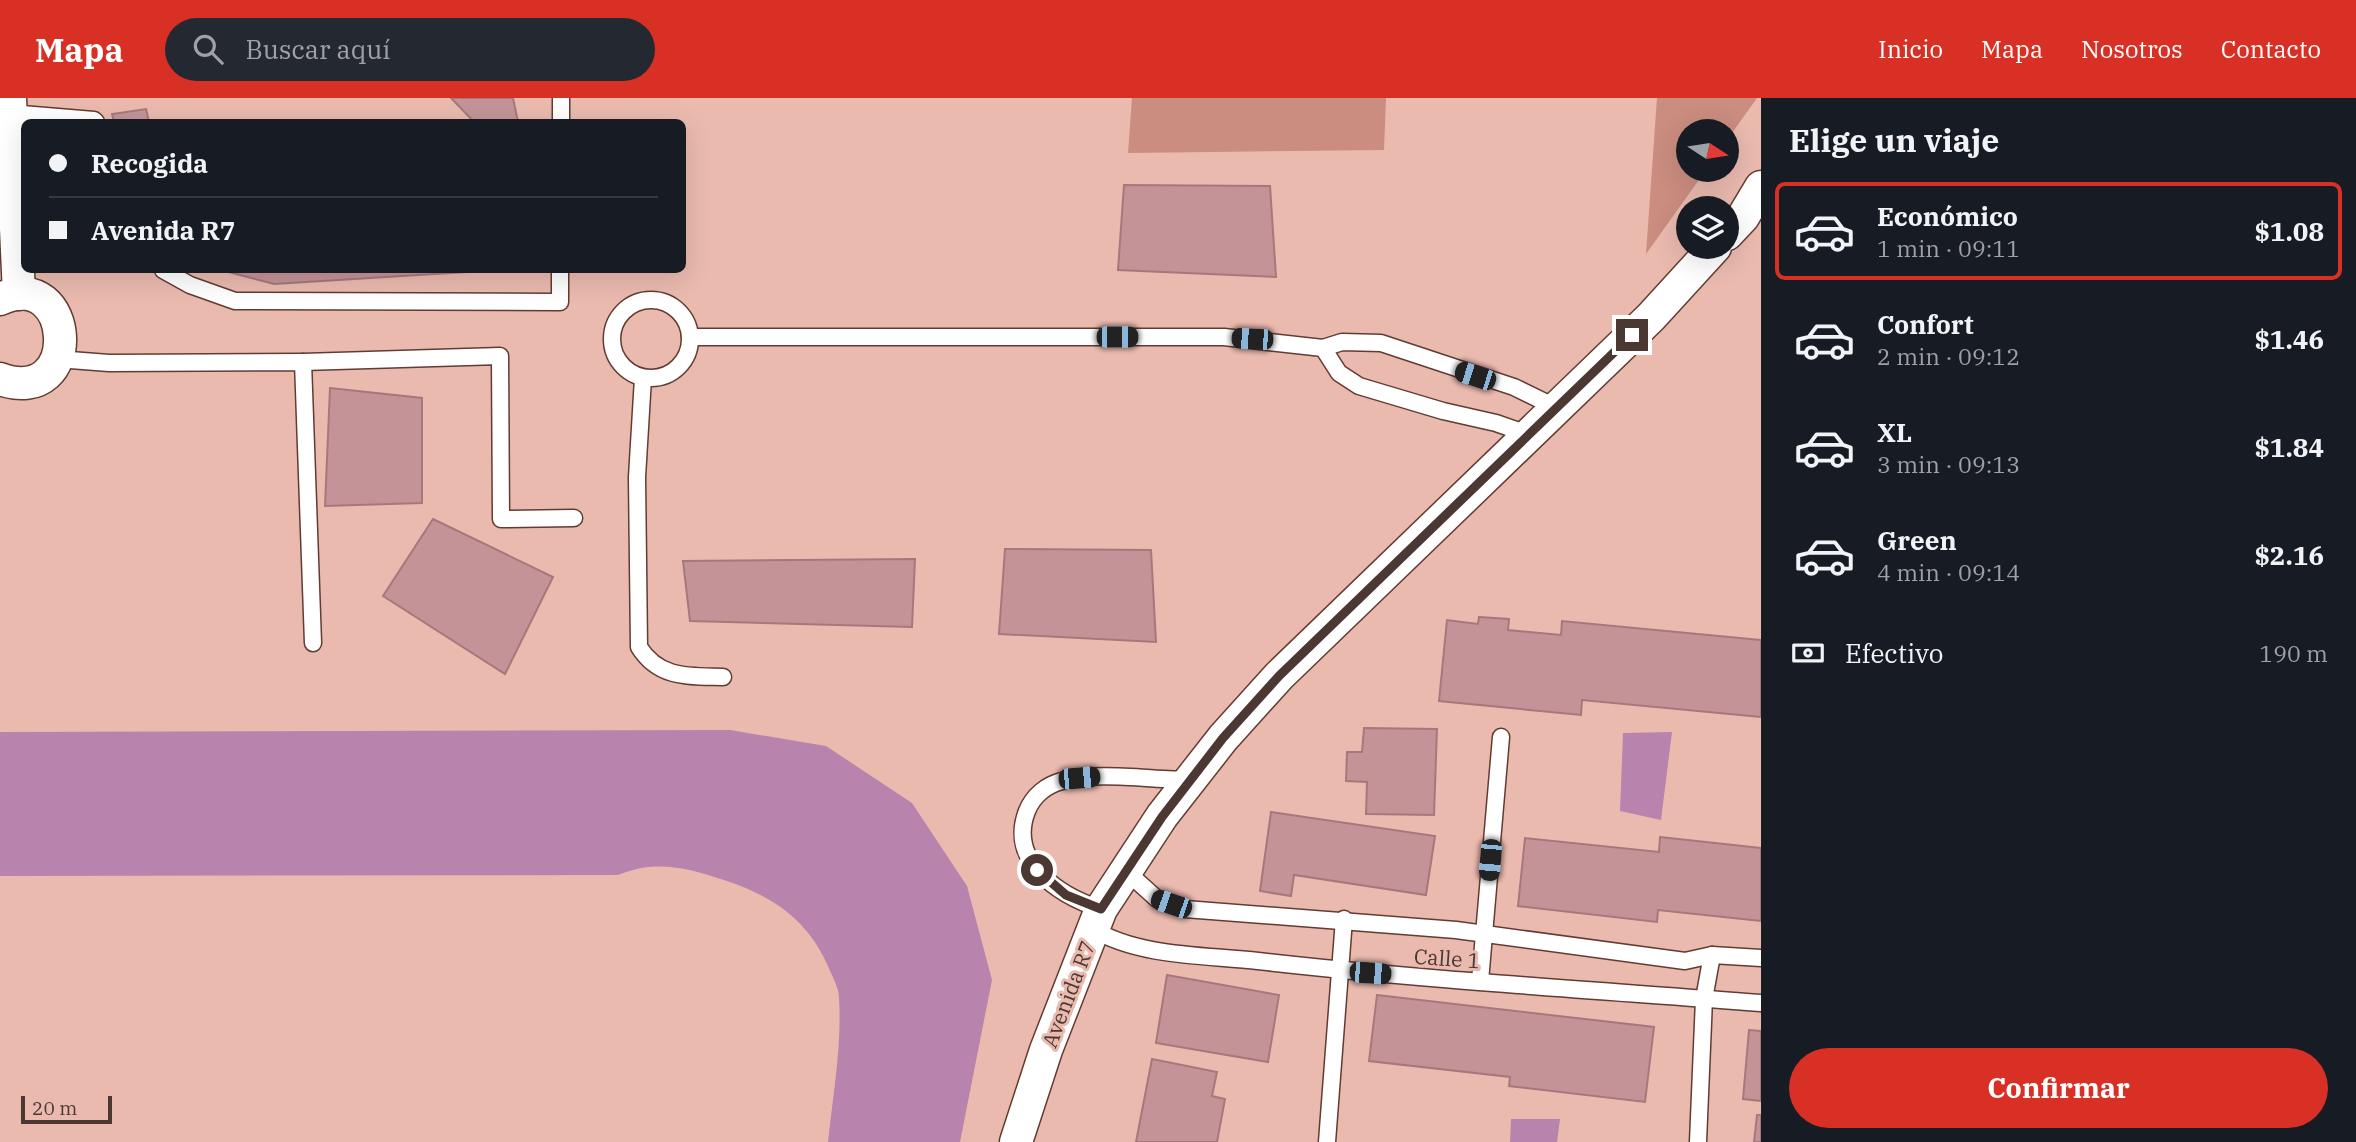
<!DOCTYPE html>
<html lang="es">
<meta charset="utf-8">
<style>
body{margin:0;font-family:"IBM Plex Serif",serif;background:#242831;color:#f1f3f6;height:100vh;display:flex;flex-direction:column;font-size:26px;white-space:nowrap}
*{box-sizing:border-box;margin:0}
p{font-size:23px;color:#9ea1a6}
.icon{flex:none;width:38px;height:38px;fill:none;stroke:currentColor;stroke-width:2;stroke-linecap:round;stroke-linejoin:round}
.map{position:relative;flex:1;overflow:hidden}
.drawer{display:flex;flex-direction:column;background:#171b24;width:595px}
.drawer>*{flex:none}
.top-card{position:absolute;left:21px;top:21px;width:665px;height:154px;border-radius:10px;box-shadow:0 7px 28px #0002;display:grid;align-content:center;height:154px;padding:0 28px;background:#171b24}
.needle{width:46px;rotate:102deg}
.tools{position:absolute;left:1676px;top:21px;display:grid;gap:14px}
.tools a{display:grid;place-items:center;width:63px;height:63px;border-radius:50%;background:#171b24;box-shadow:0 7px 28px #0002;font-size:35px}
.scale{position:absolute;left:21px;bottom:18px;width:91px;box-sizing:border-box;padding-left:7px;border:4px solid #4b3833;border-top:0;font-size:19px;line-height:24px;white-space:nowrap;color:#4b3833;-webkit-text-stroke:5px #eabaaf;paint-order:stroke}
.end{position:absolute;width:32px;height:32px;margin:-16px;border:9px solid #4b3833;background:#fff;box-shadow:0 0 0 4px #fff}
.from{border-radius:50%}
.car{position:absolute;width:21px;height:42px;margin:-21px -10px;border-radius:9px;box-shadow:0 0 5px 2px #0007;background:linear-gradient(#222 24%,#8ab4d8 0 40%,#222 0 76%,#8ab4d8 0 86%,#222 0)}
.top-card b{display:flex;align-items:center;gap:24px;height:66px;font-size:26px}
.top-card b+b{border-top:2px solid #363941}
.top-card i{width:18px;height:18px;background:#f1f3f6}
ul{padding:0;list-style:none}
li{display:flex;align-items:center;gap:21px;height:98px;margin:0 14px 10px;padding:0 14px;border:4px solid transparent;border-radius:10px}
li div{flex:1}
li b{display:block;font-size:26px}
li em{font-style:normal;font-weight:800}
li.active{border-color:#d93025}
li>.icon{width:63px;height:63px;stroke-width:1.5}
h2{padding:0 28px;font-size:32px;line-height:84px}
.pay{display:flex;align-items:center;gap:18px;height:77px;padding:0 28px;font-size:26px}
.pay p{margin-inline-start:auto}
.button{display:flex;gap:14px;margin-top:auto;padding:14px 28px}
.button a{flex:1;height:80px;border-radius:42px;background:#d93025;color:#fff;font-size:28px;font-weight:800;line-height:80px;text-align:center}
header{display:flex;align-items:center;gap:42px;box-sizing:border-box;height:98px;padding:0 35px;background:#d93025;color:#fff}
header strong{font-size:33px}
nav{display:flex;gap:38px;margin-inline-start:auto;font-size:24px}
.search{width:490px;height:63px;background:#242831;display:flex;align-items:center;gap:18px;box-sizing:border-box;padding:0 24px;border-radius:38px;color:#9ea1a6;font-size:26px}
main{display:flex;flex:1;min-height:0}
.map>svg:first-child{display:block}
.green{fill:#ca8d7f}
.water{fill:#b884ad}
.building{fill:#c39397;stroke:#a6787b;stroke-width:2}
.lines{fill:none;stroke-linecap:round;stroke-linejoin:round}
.lane-casing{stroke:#623b32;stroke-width:19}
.street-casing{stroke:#623b32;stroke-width:35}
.lane{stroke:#fff;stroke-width:16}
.street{stroke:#fff;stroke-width:32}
.route{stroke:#4b3833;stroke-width:9}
.labels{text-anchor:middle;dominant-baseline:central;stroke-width:6;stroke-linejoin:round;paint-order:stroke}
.street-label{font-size:21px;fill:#4b3833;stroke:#eabaaf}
</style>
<header>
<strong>Mapa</strong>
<div class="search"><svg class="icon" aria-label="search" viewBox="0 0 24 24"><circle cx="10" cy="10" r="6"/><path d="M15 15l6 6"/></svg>Buscar aquí</div>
<nav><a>Inicio</a><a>Mapa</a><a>Nosotros</a><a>Contacto</a></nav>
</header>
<main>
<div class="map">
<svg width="1761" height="1044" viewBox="0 0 1761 1044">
<rect width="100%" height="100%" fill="#eabaaf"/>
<g class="green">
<polygon points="1132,0 1386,0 1384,52 1128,55"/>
<polygon points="1657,0 1757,0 1727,42 1727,33 1689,33 1689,72 1706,72 1646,156"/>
</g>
<g class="water">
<path d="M 730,632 L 826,648 L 912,705 L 967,788 L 992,882 L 960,1044 L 828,1044 C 833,997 842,947 839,900 C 839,891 834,882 831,875 C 811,825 777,800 727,783 C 689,770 656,761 618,777 L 0,778 L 0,634 Z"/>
<polygon points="1672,634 1661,722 1620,713 1623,635"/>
<polygon points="1511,1021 1560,1021 1557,1044 1510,1044"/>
</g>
<g class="building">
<polygon points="451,0 513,0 518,24 474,24"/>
<polygon points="146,11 149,24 114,24 112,16"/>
<polygon points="1124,87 1270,88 1276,179 1118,172"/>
<polygon points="221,172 499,172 274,186"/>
<polygon points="330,290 422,300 422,405 325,408"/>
<polygon points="433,421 553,479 505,576 383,498"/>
<polygon points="1005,451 1151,452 1156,544 999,536"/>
<polygon points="915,461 912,529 690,523 683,463"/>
<polygon points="1479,519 1509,521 1508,532 1561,537 1562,523 1761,542 1761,619 1582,602 1581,617 1439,603 1447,522 1478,526"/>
<polygon points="1364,630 1437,631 1434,717 1366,716 1367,684 1346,683 1347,654 1362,654"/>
<polygon points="1271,714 1435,738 1426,797 1294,777 1291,798 1260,793"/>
<polygon points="1660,739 1761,750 1761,823 1658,812 1657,824 1518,808 1525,740 1659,754"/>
<polygon points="1167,877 1279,897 1268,964 1156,945"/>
<polygon points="1377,897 1654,929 1645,1004 1509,988 1510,979 1369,963"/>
<polygon points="1749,932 1761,933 1761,1003 1743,1001"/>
<polygon points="1152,961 1217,974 1212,998 1225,1001 1217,1044 1136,1044"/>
<polygon points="1757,1017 1761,1017 1761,1044 1754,1044"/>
</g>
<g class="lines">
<g class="lane-casing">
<g id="lane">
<polyline points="10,15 94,22 96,24"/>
<polyline points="561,24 561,0"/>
<polyline points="163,172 190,187 235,203 560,204 560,172"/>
<circle cx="651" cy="241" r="39"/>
<polyline points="690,239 1224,239 1323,250 1342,244 1381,245 1514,289 1557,310"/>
<polyline points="1323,250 1339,275 1359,288 1443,313 1496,325 1530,337"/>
<polyline points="57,261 109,265 303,264 313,545"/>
<polyline points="303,264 500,258 501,421 574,420"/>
<path d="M 643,280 L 637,379 L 639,549 C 659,581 689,578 723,579"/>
<polyline points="1126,773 1157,801 1185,811 1456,832 1685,863 1712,857 1761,860"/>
<path d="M 1101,811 C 1060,798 1007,764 1027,713 C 1033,698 1046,687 1062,683 C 1098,673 1151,682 1190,682"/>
<path d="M 1093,831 C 1139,859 1206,857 1258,863 C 1425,882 1593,892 1761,905"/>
<polyline points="1480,883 1501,639"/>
<polyline points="1327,1044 1344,821"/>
<polyline points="1698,1044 1704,901 1712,857"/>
</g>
</g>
<g class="street-casing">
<g id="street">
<polyline points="10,0 19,196"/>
<polyline points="1727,136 1743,119 1761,89"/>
<path d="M 0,201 C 75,166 85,311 0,281"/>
<polyline points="1016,1044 1046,952 1101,811 1162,718 1223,640 1279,578 1651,219 1715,149"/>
</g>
</g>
<use href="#lane" class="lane"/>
<use href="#street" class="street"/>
</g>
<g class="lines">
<polyline class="route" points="1037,772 1066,797 1101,811 1162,719 1223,640 1279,578 1632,237"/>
</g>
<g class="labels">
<g class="street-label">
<text transform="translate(1447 860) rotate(4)">Calle 1</text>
<text transform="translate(1068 896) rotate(-69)">Avenida R7</text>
</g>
</g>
</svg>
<div class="tools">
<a><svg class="needle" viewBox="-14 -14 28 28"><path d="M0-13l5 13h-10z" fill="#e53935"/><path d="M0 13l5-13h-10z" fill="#9ea1a6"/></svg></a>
<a><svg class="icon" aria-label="layers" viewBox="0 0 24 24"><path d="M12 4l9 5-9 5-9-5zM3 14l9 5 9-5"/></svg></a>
</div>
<div class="scale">20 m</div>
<i class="end from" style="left:1037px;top:772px"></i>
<i class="end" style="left:1632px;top:237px"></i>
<i class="car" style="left:1117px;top:239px;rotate:90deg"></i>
<i class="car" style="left:1252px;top:241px;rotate:273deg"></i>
<i class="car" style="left:1475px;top:278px;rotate:288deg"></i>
<i class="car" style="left:1079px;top:680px;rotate:85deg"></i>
<i class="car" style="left:1490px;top:762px;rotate:185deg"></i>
<i class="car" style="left:1171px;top:806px;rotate:289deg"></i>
<i class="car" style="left:1370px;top:875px;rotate:94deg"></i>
<div class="top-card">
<b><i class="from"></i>Recogida</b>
<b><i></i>Avenida R7</b>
</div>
</div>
<section class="drawer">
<h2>Elige un viaje</h2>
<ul>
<li class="active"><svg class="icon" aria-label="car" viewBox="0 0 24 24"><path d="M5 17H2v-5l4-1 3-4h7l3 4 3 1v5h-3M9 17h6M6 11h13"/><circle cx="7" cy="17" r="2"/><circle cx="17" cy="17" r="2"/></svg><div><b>Económico</b><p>1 min · 09:11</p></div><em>$1.08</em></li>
<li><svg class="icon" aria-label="car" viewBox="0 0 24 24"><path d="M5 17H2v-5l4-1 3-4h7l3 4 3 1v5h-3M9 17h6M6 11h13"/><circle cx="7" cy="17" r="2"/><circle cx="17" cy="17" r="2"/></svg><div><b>Confort</b><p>2 min · 09:12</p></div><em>$1.46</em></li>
<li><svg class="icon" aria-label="car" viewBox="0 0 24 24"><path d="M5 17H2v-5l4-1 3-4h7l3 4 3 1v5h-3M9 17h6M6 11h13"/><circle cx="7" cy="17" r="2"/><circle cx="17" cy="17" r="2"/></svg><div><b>XL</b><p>3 min · 09:13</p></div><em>$1.84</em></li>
<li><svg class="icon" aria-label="car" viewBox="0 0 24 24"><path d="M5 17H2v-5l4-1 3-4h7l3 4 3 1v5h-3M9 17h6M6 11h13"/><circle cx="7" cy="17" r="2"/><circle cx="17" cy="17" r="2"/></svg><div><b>Green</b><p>4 min · 09:14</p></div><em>$2.16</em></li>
</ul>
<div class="pay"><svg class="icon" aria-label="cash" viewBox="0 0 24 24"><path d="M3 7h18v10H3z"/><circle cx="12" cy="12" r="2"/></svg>Efectivo<p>190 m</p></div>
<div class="button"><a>Confirmar</a></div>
</section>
</main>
